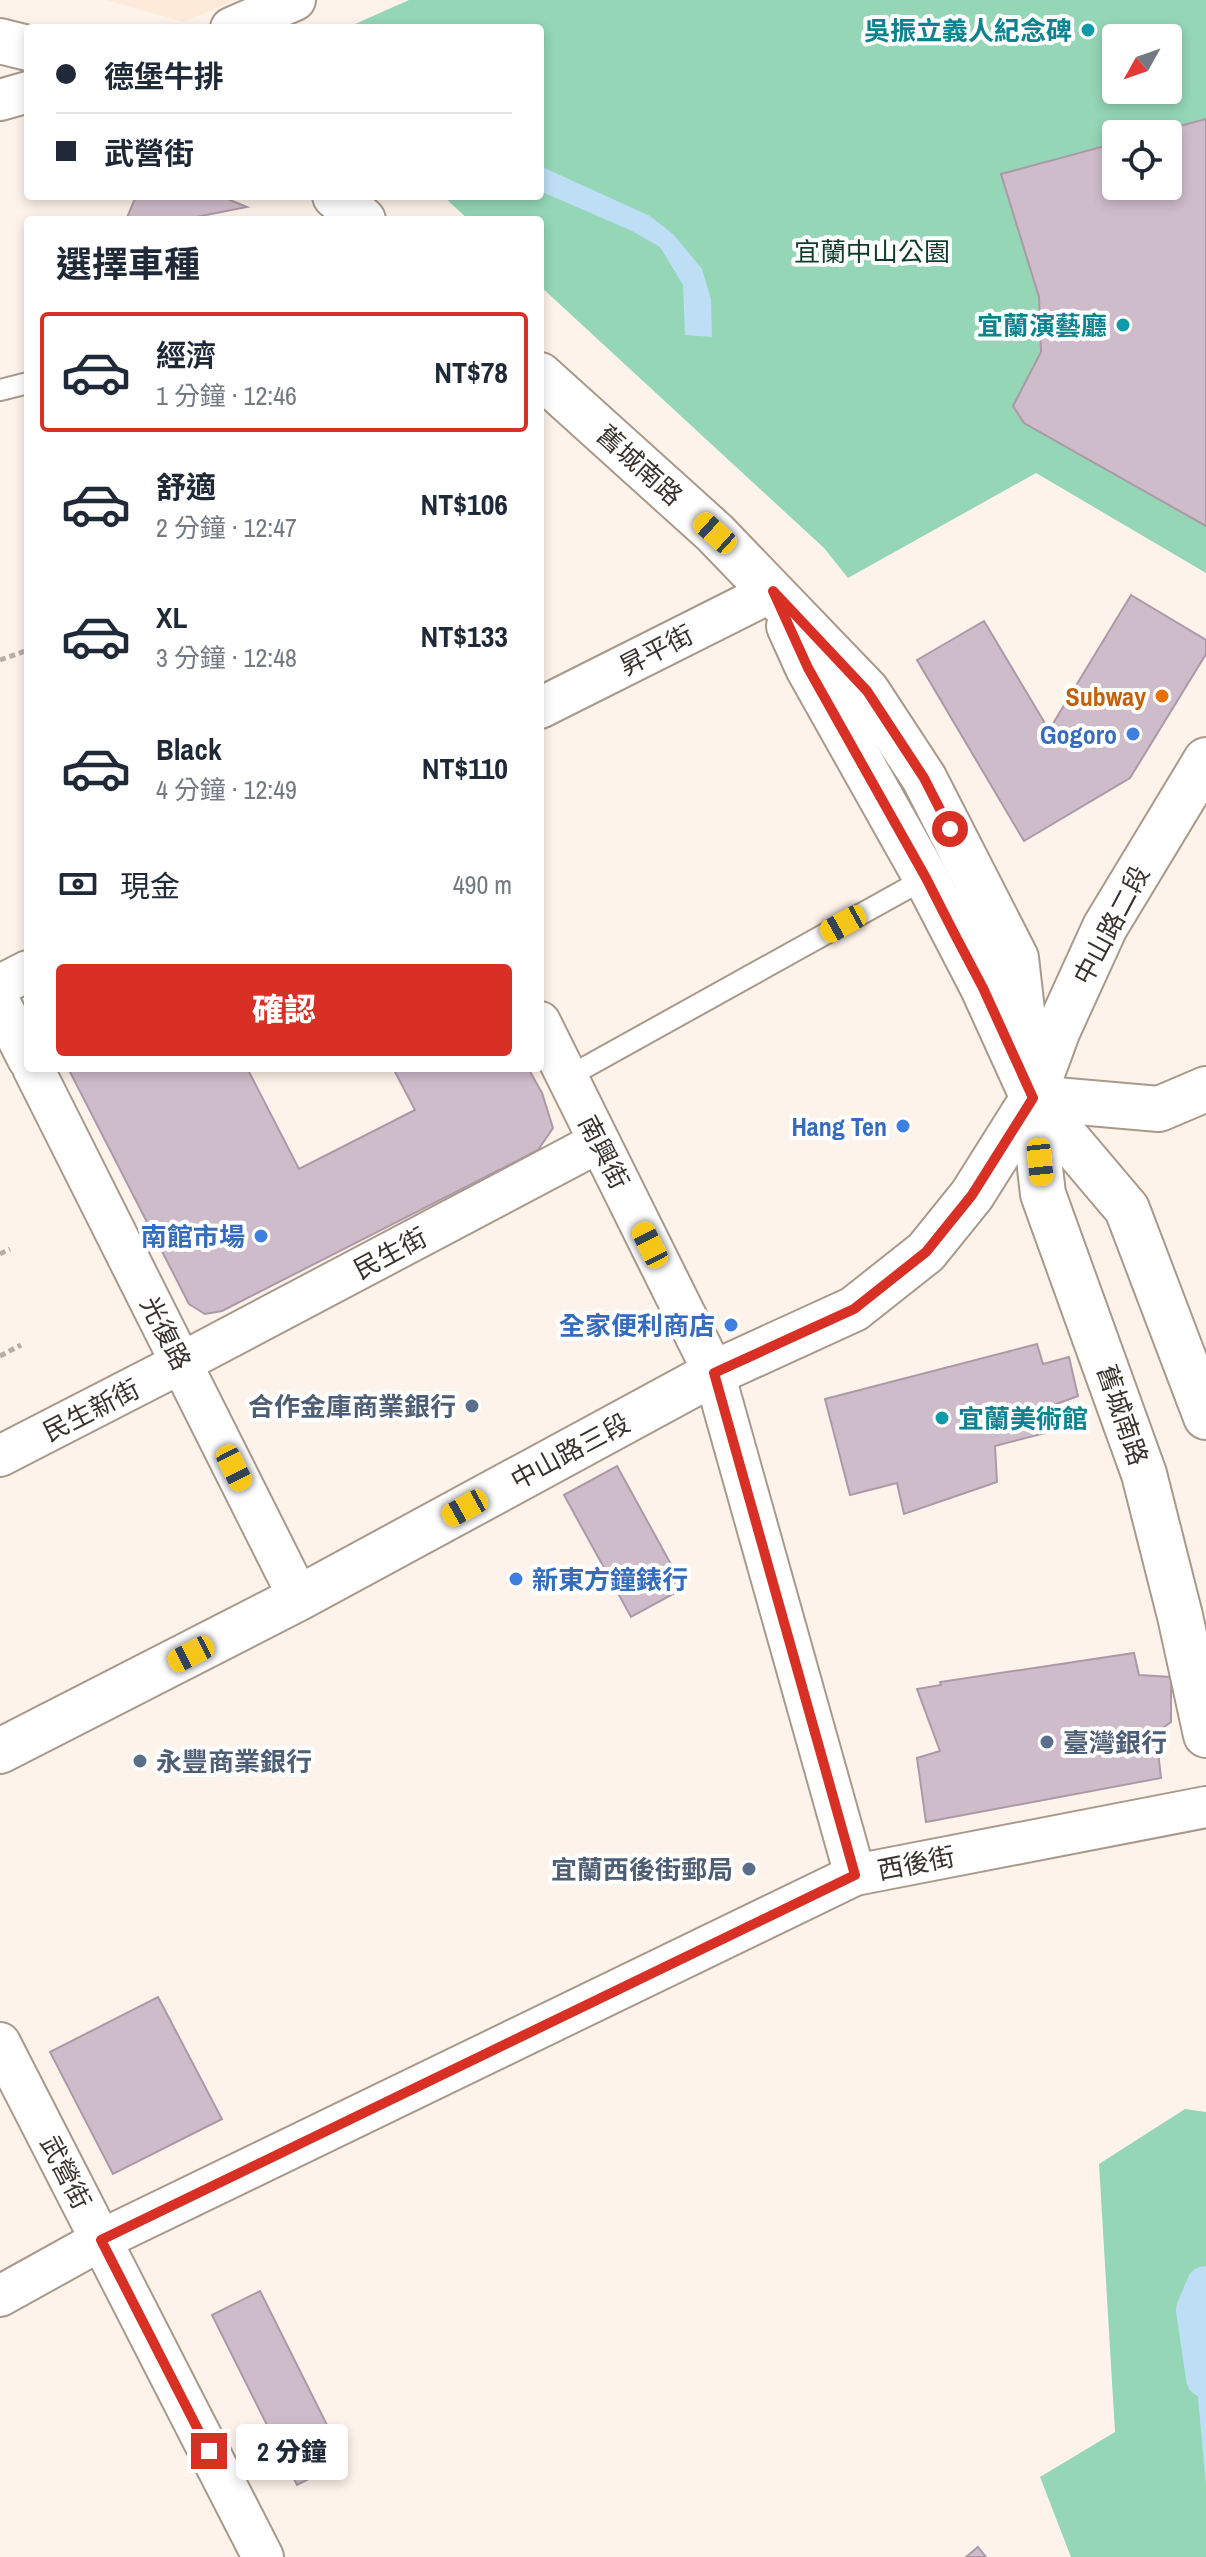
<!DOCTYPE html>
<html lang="zh-TW">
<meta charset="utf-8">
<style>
body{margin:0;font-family:"Archivo Narrow","Noto Sans TC",sans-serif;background:#f6f6f7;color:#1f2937;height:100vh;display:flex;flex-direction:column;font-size:30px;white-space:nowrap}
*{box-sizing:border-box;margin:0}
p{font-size:26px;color:#747a83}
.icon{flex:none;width:44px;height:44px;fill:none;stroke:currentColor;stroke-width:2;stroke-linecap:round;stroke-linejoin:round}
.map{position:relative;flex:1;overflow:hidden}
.details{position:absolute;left:24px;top:216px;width:520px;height:856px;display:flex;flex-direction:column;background:#fff;border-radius:8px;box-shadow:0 4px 12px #0003}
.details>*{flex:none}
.top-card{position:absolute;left:24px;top:24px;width:520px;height:176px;border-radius:8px;box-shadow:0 4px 12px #0003;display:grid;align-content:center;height:176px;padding:0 32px;background:#fff}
.needle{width:52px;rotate:230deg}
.tools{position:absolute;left:1102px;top:24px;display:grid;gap:16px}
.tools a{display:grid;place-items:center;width:80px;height:80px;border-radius:8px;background:#fff;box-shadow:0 4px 12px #0003;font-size:40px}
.end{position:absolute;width:36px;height:36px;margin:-18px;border:10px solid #d93025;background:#fff;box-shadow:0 0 0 4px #fff}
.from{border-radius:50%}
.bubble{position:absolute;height:56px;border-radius:8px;background:#fff;box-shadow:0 4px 12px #0003;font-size:26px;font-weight:800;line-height:56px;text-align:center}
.car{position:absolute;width:24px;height:48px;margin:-24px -12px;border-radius:10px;box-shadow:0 0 6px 2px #0007;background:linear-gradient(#f5c518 24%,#345 0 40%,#f5c518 0 76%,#345 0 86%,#f5c518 0)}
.top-card b{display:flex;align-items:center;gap:28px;height:76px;font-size:30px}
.top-card b+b{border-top:2px solid #e0e1e3}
.top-card i{width:20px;height:20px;background:#1f2937}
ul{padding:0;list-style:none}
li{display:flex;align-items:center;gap:24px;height:120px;margin:0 16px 12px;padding:0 16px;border:4px solid transparent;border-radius:8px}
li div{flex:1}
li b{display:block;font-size:30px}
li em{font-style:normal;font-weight:800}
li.on{border-color:#d93025}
li>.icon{width:72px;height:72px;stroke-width:1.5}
h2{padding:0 32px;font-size:36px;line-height:96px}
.pay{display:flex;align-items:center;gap:20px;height:88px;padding:0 32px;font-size:30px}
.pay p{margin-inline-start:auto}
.cta{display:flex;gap:16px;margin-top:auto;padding:16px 32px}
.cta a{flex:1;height:92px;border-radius:8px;background:#d93025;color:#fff;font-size:32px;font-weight:800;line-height:92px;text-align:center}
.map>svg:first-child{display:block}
.built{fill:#fdead8}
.green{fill:#94d6b6;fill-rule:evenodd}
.water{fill:#bddef5}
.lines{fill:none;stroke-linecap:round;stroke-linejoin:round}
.canal{stroke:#bddef5;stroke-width:40}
.building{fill:#cfbcca;stroke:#ac99a7;stroke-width:2}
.service-casing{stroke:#a9998a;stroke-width:24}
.minor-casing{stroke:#a9998a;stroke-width:44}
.tertiary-casing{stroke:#a9998a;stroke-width:48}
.primary-casing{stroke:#a9998a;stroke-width:48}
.path{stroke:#b8aea6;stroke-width:5;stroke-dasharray:6 4;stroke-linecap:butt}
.service{stroke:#fff;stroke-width:20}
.minor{stroke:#fff;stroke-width:40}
.tertiary{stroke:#fff;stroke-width:44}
.primary{stroke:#fff;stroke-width:44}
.route{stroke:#d93025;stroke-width:10}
.culture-dot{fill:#0f9aa8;stroke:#fff;stroke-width:3}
.food-dot{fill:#e8710a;stroke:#fff;stroke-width:3}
.shop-dot{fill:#3f7fe0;stroke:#fff;stroke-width:3}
.service-dot{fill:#5c6f8a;stroke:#fff;stroke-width:3}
.labels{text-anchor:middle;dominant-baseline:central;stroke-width:8;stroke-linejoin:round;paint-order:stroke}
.culture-label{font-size:26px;font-weight:bold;fill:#0d838f;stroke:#fff;text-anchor:end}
.park-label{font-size:26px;fill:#0e3c29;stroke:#fff}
.street-label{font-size:26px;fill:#3a332d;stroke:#fff}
.food-label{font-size:26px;font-weight:bold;fill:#c56008;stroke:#fff;text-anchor:end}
.shop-label{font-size:26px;font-weight:bold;fill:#366cbe;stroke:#fff;text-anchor:end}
.service-label{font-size:26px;font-weight:bold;fill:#4e5e75;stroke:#fff;text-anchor:end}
</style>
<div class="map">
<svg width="1206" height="2557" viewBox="0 0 1206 2557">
<rect width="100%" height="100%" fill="#fef3ea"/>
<polygon class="built" points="106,0 235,0 184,22"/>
<g class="green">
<path d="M 409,0 L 1206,0 L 1206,573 L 1036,473 L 848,578 L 824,548 L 540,286 L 540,220 L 469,220 L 443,196 L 540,196 L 540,28 L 346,28 ZM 1116,38 L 1168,38 L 1168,90 L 1116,90 ZM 1116,134 L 1168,134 L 1168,186 L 1116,186 Z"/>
<polygon points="1185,2109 1206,2112 1206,2557 1071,2557 1040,2477 1115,2432 1099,2164"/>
</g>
<g class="water">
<polygon points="540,166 650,216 674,235 702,269 711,299 712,337 685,335 683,285 660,247 632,231 540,191"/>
<polygon points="1206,2305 1206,2486 1191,2320"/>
</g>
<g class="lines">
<polyline class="canal" points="1206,2286 1196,2310 1206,2378"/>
</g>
<g class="building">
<polygon points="1206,119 1206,526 1024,423 1013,406 1041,352 1039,297 1001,174 1116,143 1116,186 1168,186 1168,134 1150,134"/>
<polygon points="136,196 220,196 247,207 181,220 126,220"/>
<polygon points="1131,595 1206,640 1206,654 1130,778 1024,841 917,660 984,621 1049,730"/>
<polygon points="68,1068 247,1068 299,1169 415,1110 393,1068 528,1068 542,1093 553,1128 538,1150 222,1311 205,1314 189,1304"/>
<polygon points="1037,1344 1043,1364 1069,1357 1078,1396 1051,1406 1057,1430 995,1446 997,1482 904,1514 897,1483 850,1495 825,1399"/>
<polygon points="617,1466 684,1588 631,1617 564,1495"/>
<polygon points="1134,1653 1139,1675 1171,1677 1171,1722 1156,1733 1161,1778 926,1822 917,1758 940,1751 917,1689 941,1685 940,1682"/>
<polygon points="158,1997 222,2119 113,2174 50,2052"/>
<polygon points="260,2291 345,2461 297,2485 212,2315"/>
<polygon points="978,2547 986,2557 966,2557"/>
</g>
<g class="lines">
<g class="service-casing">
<g id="service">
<polyline points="0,390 28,383"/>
<polyline points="566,1078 926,878"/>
</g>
</g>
<g class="minor-casing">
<g id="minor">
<polyline points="231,28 295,0"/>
<polyline points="0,100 28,92"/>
<polyline points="540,708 773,591"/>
<polyline points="0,985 28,971"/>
<polyline points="0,1003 28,1059"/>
<polyline points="540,1022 714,1373 855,1875"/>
<polyline points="33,1068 299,1598"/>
<polyline points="0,1456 181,1363 599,1142"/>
<polyline points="0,2043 263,2557"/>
<polyline points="0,2296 101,2240 855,1875 1206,1807"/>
</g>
</g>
<g class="tertiary-casing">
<g id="tertiary">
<polyline points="1033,1098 1159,1109 1206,1089"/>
<polyline points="0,1751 299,1598 714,1373 854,1309 926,1252 972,1195 1033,1098 1058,1030 1105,927 1206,760"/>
</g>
</g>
<g class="primary-casing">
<g id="primary">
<polyline points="0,41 28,48"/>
<polyline points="335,196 363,220"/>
<polyline points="540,375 715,533 867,691 924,778 1016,958 1043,1194 1144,1474 1180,1616 1206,1735"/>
<polyline points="789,626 808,668 926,878 983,988 1033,1098 1127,1209 1206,1417"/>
</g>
</g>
<g class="path">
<polyline points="0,660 28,650"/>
<polyline points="0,1254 10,1249"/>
<polyline points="0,1356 21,1345"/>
</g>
<use href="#service" class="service"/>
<use href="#minor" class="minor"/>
<use href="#tertiary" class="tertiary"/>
<use href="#primary" class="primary"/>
</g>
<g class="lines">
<polyline class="route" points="209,2451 101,2240 855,1875 714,1373 854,1309 926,1252 972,1195 1033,1098 983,988 954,933 926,878 808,668 773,591 867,691 924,778 950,829"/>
</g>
<g class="culture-dot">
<circle cx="1088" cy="30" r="8"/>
<circle cx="1123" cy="325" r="8"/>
<circle cx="942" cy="1418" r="8"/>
</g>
<circle class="food-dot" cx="1162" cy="696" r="8"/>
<g class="shop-dot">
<circle cx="1133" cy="734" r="8"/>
<circle cx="903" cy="1126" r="8"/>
<circle cx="261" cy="1236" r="8"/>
<circle cx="731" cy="1325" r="8"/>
<circle cx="516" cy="1579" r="8"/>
</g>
<g class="service-dot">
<circle cx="472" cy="1406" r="8"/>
<circle cx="1047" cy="1742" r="8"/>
<circle cx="140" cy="1761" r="8"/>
<circle cx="749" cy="1869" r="8"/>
</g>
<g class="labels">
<g class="culture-label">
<text x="1072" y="30">吳振立義人紀念碑</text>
<text x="1107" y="325">宜蘭演藝廳</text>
<text x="958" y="1418" text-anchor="start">宜蘭美術館</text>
</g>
<g class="park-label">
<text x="872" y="251">宜蘭中山公園</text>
</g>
<g class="street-label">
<text transform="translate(640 465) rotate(42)">舊城南路</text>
<text transform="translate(656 650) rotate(-27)">昇平街</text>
<text transform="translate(1111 925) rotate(-62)">中山路二段</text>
<text transform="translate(604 1152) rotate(63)">南興街</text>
<text transform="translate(390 1253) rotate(-28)">民生街</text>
<text transform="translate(166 1333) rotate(63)">光復路</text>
<text transform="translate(91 1410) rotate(-27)">民生新街</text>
<text transform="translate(1123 1415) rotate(71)">舊城南路</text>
<text transform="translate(570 1451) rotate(-28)">中山路三段</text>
<text transform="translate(916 1863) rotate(-11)">西後街</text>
<text transform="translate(66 2172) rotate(63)">武營街</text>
</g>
<g class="food-label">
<text x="1146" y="696">Subway</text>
</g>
<g class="shop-label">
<text x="1117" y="734">Gogoro</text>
<text x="887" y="1126">Hang Ten</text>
<text x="245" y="1236">南館市場</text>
<text x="715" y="1325">全家便利商店</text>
<text x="532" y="1579" text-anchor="start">新東方鐘錶行</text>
</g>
<g class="service-label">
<text x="456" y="1406">合作金庫商業銀行</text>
<text x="1063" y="1742" text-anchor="start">臺灣銀行</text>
<text x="156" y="1761" text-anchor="start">永豐商業銀行</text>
<text x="733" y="1869">宜蘭西後街郵局</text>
</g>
</g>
</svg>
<div class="tools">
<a><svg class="needle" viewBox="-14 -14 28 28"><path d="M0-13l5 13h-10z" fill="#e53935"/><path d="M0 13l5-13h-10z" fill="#747a83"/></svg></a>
<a><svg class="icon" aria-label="locate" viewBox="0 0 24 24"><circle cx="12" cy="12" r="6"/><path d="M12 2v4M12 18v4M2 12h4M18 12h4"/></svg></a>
</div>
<i class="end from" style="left:950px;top:829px"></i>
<i class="end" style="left:209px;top:2451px"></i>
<div class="bubble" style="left:236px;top:2424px;width:112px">2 分鐘</div>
<i class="car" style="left:715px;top:533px;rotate:312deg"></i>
<i class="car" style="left:843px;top:924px;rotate:241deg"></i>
<i class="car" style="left:1040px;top:1162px;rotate:174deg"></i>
<i class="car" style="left:650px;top:1245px;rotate:333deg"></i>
<i class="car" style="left:234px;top:1468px;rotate:153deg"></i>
<i class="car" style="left:465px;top:1508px;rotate:241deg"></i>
<i class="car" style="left:191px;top:1654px;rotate:243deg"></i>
<div class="top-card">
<b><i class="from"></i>德堡牛排</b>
<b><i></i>武營街</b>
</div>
<section class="details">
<h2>選擇車種</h2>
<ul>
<li class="on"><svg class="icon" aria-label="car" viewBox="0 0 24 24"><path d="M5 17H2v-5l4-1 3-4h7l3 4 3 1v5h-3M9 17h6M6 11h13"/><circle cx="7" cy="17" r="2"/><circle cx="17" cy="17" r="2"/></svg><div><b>經濟</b><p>1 分鐘 · 12:46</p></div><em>NT$78</em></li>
<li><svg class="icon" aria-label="car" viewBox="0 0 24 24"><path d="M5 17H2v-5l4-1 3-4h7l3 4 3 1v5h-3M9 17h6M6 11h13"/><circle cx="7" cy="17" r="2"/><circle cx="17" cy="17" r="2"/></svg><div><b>舒適</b><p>2 分鐘 · 12:47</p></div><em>NT$106</em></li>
<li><svg class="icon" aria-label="car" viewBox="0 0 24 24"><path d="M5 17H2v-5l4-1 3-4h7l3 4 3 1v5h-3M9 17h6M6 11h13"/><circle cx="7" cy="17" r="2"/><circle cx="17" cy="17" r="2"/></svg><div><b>XL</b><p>3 分鐘 · 12:48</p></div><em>NT$133</em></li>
<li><svg class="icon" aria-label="car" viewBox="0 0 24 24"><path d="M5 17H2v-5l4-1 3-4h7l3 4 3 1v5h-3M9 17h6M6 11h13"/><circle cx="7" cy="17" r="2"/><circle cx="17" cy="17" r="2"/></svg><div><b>Black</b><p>4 分鐘 · 12:49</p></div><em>NT$110</em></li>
</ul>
<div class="pay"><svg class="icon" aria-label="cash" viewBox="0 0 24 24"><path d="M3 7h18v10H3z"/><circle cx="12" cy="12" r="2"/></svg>現金<p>490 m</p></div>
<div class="cta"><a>確認</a></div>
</section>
</div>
